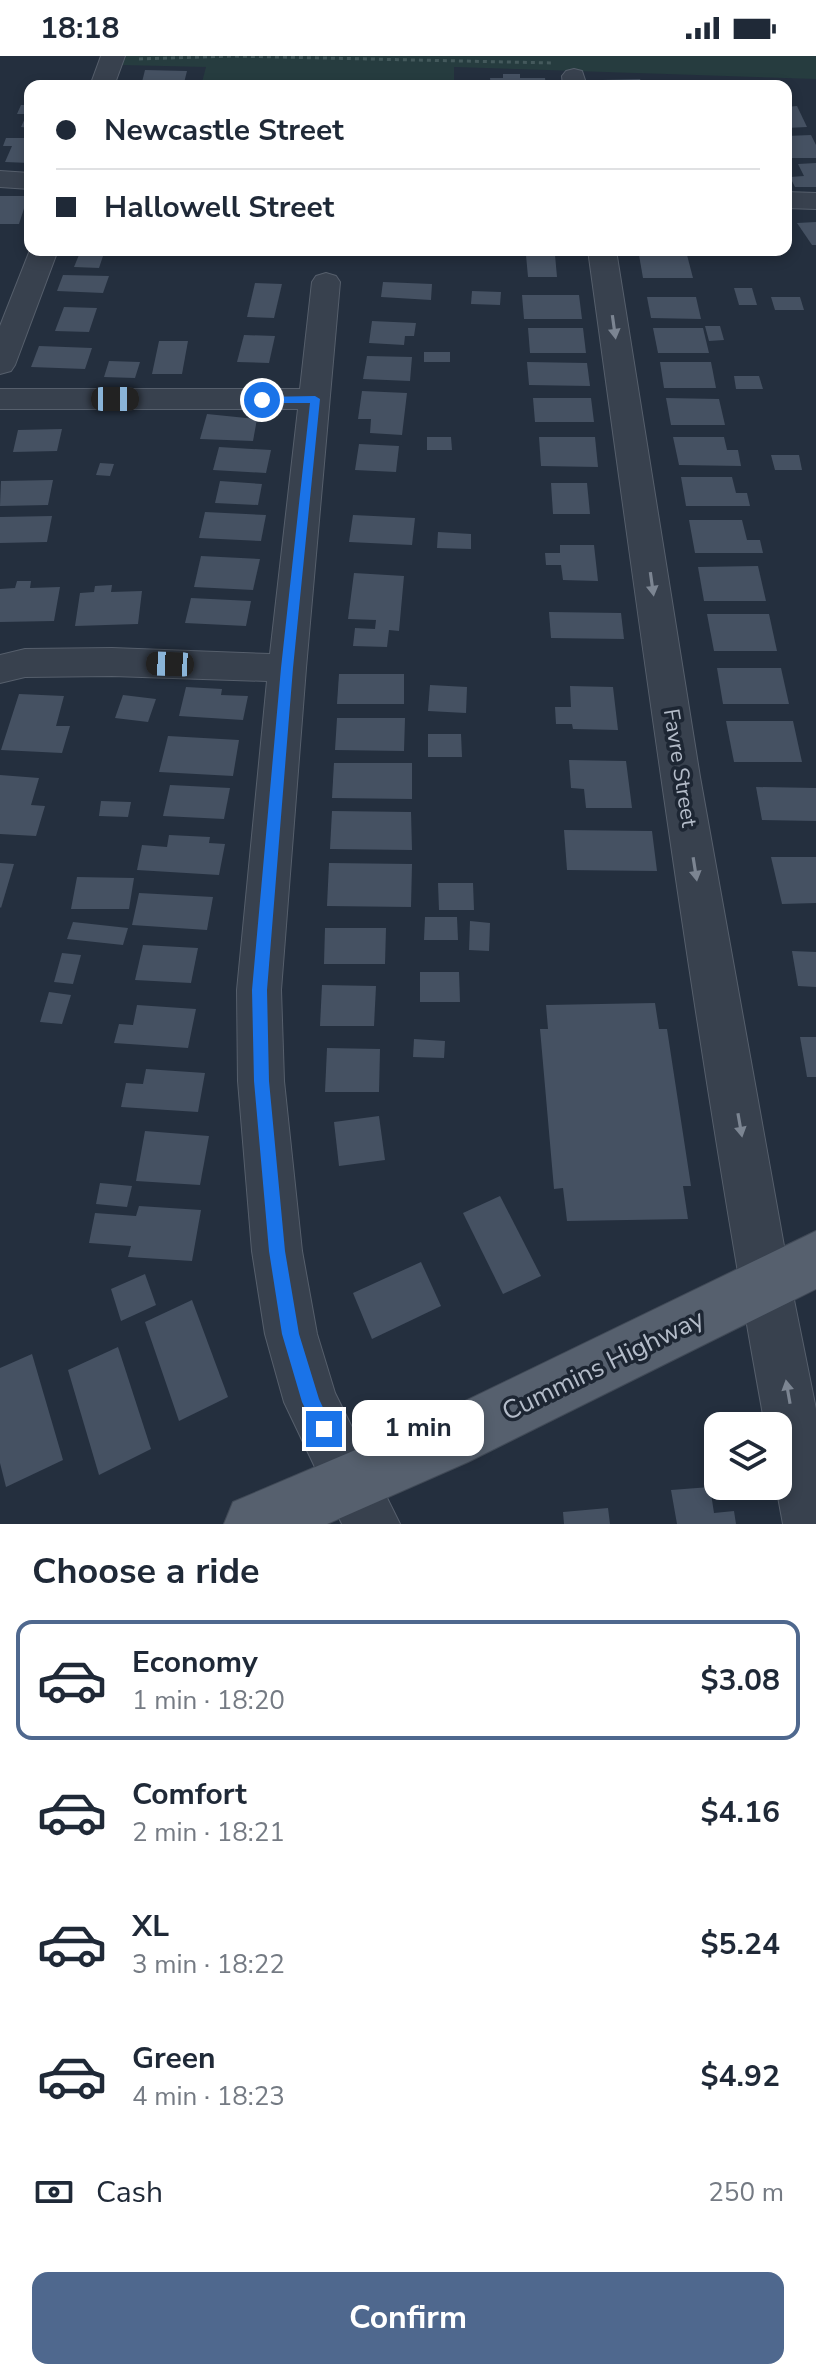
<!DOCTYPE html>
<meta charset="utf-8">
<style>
body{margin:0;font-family:"Nunito Sans",sans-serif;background:#f2f2f3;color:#1f2937;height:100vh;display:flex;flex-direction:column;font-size:30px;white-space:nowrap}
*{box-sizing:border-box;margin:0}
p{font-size:26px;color:#747a83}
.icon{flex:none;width:44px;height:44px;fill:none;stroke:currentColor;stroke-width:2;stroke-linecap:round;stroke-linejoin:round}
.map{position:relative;height:1468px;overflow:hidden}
.side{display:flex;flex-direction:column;background:#fff;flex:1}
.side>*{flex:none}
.banner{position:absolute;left:24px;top:24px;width:768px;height:176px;border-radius:16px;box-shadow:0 4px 12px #0003;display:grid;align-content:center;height:176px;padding:0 32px;background:#fff}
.tools{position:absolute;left:704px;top:1356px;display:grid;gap:16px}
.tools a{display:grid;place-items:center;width:88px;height:88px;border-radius:16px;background:#fff;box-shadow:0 4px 12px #0003;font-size:40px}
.end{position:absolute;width:36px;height:36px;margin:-18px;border:10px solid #1a73e8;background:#fff;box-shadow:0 0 0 4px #fff}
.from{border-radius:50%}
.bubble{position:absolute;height:56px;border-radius:16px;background:#fff;box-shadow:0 4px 12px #0003;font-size:26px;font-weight:700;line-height:56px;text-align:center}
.car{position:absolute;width:24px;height:48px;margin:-24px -12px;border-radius:10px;box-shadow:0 0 6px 2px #0007;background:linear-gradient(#222 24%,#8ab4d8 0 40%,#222 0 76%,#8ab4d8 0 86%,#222 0)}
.banner b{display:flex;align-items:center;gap:28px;height:76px;font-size:30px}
.banner b+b{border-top:2px solid #e0e1e3}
.banner i{width:20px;height:20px;background:#1f2937}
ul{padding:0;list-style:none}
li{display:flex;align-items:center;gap:24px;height:120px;margin:0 16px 12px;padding:0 16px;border:4px solid transparent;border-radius:16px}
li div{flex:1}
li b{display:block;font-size:30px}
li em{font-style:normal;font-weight:700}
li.selected{border-color:#4f688e}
li>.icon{width:72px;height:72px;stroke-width:1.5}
h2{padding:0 32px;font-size:36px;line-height:96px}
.pay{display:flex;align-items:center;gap:20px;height:88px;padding:0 32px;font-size:30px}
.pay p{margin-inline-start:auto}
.action{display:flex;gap:16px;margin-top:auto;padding:16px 32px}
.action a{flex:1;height:92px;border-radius:16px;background:#4f688e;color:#fff;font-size:32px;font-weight:700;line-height:92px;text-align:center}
.status{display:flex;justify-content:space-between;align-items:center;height:56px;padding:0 40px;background:#fff;direction:ltr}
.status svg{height:22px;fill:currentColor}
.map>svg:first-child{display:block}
.green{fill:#263c3f}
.building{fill:#455162}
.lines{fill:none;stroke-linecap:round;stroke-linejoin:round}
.street-casing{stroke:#565f6c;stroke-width:2}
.primary-casing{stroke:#414a57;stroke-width:2}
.path{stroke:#44595c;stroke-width:3;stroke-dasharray:4 4;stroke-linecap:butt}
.street{fill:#38414e;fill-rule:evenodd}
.primary{fill:#56606e;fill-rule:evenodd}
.oneway{fill:#7c8592}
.route{fill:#1a73e8}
.labels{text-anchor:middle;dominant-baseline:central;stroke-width:7;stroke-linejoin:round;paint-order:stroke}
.street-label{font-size:22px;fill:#b4bcc9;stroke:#1d2633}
.near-street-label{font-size:26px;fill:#b4bcc9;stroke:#1d2633}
</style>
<div class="status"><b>18:18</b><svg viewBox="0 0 49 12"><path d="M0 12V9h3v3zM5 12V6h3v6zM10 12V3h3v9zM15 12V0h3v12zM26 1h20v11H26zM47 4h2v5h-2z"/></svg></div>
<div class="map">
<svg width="816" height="1468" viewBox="0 0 816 1468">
<rect width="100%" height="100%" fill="#242f3e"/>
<polygon class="green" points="125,0 816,0 816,23 454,11 454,30 201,30 206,11 121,9"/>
<g class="building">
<polygon points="145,14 187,15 184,27 142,26"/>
<polygon points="503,18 520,18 520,22 545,22 546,30 491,30 490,22 503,22"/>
<polygon points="640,23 643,30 604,30 602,24"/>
<polygon points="21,49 30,49 30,72 21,71 27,58 17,58"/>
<polygon points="797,50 807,71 786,72 786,51"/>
<polygon points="811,79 816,89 816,102 791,102 786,98 786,80"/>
<polygon points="6,82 30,82 30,107 5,106 12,90 3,90"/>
<polygon points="816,107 816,131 795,131 790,121 804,120 798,108"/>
<polygon points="0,140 28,140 19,168 0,168"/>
<polygon points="816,166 816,189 812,189 797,167"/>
<polygon points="81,194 105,194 99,212 74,211"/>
<polygon points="526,199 555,199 557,221 528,221"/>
<polygon points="639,199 687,199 693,222 643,222"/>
<polygon points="63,219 109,220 103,237 57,235"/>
<polygon points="383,226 432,228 431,244 381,241"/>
<polygon points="255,227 282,228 274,262 247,261"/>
<polygon points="734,232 752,232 757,249 739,249"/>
<polygon points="472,235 501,236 500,249 471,248"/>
<polygon points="522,239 579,239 582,263 524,263"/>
<polygon points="647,241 696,241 701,263 651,262"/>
<polygon points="771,241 800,241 804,254 775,254"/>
<polygon points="64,251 97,252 89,276 55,275"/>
<polygon points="372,265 416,267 414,280 405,280 404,289 369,287"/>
<polygon points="705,270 720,270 724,284 709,285"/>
<polygon points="528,272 583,272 586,297 530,297"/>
<polygon points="653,272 703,272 709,297 658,297"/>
<polygon points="244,279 275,280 269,307 237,306"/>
<polygon points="159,285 188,285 182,318 152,318"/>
<polygon points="39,290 92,292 85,313 31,311"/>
<rect x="424" y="296" width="26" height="10"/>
<polygon points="367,300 412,301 410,325 363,323"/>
<polygon points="109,305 140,306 135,322 104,321"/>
<polygon points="527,306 587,307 590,330 529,329"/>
<polygon points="660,306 711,306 716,332 664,332"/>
<polygon points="734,320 759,320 763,333 736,333"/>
<polygon points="362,335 407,337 402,379 370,377 371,363 358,363"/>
<polygon points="533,342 591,342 594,366 535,366"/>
<polygon points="666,342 719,343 725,369 671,369"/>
<polygon points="207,358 257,363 253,385 200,383"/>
<polygon points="62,373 57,395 13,396 18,374"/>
<polygon points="427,381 451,381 452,394 427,394"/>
<polygon points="539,381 595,381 598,411 541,410"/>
<polygon points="673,381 724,381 727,394 738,394 741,410 679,409"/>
<polygon points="359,388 399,390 396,416 355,414"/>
<polygon points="219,391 271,394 266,417 213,414"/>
<polygon points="771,399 799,399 802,414 775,414"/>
<polygon points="100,407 114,408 110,420 96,419"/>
<polygon points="681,421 732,421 736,437 747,437 750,450 686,450"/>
<polygon points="53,424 48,449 0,450 1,425"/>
<polygon points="220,425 262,428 258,449 215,447"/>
<polygon points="551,427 587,427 590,458 553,458"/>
<polygon points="205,456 266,459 261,485 199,482"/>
<polygon points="353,459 415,462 412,489 349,486"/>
<polygon points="52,460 47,486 0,487 0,461"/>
<polygon points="689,464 742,464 747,484 760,484 763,497 695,497"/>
<polygon points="438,476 471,478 471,493 437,492"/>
<polygon points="560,489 594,489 598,525 563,524 561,509 546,509 545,497 560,497"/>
<polygon points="201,500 260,503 253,534 194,531"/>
<polygon points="758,510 766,545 704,545 698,511"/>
<polygon points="354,517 404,520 399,575 389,574 387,591 353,590 355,572 375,573 376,564 348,563"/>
<polygon points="17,525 31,525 30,532 60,531 54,565 0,566 0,533 15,532"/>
<polygon points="112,529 111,536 142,535 138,568 75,570 80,537 94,536 95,530"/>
<polygon points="191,542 251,545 246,570 185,567"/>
<polygon points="549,556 621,557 624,583 551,582"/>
<polygon points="707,558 769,558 777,595 714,595"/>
<polygon points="717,612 781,612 789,648 723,648"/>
<polygon points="339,618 404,618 404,648 337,648"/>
<polygon points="430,629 467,631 466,657 428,655"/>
<polygon points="570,630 613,631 618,674 573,673 572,668 556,668 555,651 571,651"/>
<polygon points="186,631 222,633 221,639 248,640 243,664 179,660"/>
<polygon points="19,638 64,640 56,670 70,670 62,697 1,694"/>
<polygon points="123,639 156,643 148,666 115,662"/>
<polygon points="337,662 405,662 404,695 335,694"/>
<polygon points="726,665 793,665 802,706 734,706"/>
<polygon points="428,678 461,678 462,701 428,701"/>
<polygon points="168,680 239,684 233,720 159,716"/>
<polygon points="569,704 626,705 632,752 586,752 584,733 571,732"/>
<polygon points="334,707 412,707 412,743 332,742"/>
<polygon points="0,719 39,722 31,749 45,750 36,780 0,778"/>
<polygon points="170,729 230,732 224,763 163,760"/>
<polygon points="756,731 816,732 816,765 762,764"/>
<polygon points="101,745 131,746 128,761 99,760"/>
<polygon points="332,755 411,756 412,794 330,793"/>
<polygon points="564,774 652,775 657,815 567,814"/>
<polygon points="169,779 210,781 209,787 225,788 219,819 137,814 142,789 167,791"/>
<polygon points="771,801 816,801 816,847 782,848"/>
<polygon points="0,807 14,808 1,852 0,851"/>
<polygon points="329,807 412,808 411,851 327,850"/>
<polygon points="77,821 134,822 129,853 71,853"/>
<polygon points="438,827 473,827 474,854 439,854"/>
<polygon points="139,837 213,841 207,874 132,869"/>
<polygon points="425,861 457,861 458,884 424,884"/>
<polygon points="470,865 490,867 489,895 469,894"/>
<polygon points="73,866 128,872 123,889 67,883"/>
<polygon points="325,872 386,872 385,908 324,908"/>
<polygon points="143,889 198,892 191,927 135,924"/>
<polygon points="792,895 816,896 816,931 798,930"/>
<polygon points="62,897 81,899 73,928 54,926"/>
<polygon points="420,916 459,916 460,946 420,946"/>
<polygon points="322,929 376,930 374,970 320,970"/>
<polygon points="49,936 71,939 62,968 40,966"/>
<polygon points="655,947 659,973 667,973 691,1130 683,1130 688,1163 567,1165 563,1132 554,1133 540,973 548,973 546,949"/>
<polygon points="137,949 196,953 188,992 114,987 119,968 133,969"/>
<polygon points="800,981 816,981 816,1021 807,1021"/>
<polygon points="414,983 445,985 444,1002 413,1001"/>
<polygon points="327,992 380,993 379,1036 325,1036"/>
<polygon points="146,1013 205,1017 198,1056 121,1051 126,1027 143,1028"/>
<polygon points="379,1060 385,1104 339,1110 334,1066"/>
<polygon points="145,1075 209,1080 200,1129 136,1125"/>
<polygon points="100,1127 132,1130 127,1151 96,1148"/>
<polygon points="500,1140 541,1220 503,1238 463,1157"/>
<polygon points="139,1150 201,1154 192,1205 128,1201 131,1190 89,1187 95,1157 136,1160"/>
<polygon points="421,1206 441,1250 372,1283 353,1237"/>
<polygon points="145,1218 156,1249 121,1265 111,1233"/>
<polygon points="192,1244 228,1341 179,1365 145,1266"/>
<polygon points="118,1291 151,1393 99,1419 68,1314"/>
<polygon points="32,1298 63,1404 6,1431 0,1407 0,1312"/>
<polygon points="710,1431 714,1457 734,1455 736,1468 677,1468 671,1434"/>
<polygon points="608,1452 610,1468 564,1468 563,1456"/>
</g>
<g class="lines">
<g class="street-casing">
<g id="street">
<polygon points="101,0 125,0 114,30 90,30"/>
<polygon points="574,13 582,15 587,30 563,30 562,20 566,15"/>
<polygon points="0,115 30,117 30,133 0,131"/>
<polygon points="786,136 816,137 816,153 786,152"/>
<polygon points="30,194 58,194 15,309 11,315 0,318 0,270"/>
<path d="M 588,194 L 616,194 L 700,721 L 791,1229 L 816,1353 L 816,1468 L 783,1468 L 776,1430 L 778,1370 L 765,1370 C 694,980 642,587 588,194 Z"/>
<polygon points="326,217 336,220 340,226 306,612 281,934 284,1025 302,1195 317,1278 335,1337 400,1468 342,1468 284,1346 265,1278 252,1195 238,1025 237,934 267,625 112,620 25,621 0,627 0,599 25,593 112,592 270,598 298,353 0,353 0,333 300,333 312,226 316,220"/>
</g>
</g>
<g class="primary-casing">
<polygon id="primary" points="816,1175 816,1233 468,1406 327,1468 224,1468 233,1446 426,1364"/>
</g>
<polyline class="path" points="139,3 232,0 553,7"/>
<use href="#street" class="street"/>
<use href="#primary" class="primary"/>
</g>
<defs><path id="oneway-solid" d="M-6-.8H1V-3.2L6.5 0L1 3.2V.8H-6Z" transform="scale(2)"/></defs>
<g class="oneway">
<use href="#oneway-solid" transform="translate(614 271) rotate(82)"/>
<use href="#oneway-solid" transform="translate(652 528) rotate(82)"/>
<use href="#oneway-solid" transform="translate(695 813) rotate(81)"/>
<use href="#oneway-solid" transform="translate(740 1069) rotate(80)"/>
<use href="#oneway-solid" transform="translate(788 1336) rotate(-100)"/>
</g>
<polygon class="route" points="315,340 320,343 293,612 267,934 269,1025 285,1195 299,1278 319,1343 333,1373 330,1379 324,1381 318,1379 302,1346 282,1278 269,1195 254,1025 252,934 281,612 310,347 262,347 257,344 262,341"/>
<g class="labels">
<g class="street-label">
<text transform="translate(680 712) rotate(81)">Favre Street</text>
</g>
<g class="near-street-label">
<text transform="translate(603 1309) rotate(-26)">Cummins Highway</text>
</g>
</g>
</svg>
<div class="tools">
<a><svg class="icon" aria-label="layers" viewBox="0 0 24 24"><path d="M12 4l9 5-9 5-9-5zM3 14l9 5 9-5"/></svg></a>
</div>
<i class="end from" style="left:262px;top:344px"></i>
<i class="end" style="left:324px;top:1373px"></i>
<div class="bubble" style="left:352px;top:1344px;width:132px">1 min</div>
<i class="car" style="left:115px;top:343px;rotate:90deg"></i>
<i class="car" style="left:170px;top:608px;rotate:272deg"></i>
<div class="banner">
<b><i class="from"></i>Newcastle Street</b>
<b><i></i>Hallowell Street</b>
</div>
</div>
<section class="side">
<h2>Choose a ride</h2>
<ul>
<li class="selected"><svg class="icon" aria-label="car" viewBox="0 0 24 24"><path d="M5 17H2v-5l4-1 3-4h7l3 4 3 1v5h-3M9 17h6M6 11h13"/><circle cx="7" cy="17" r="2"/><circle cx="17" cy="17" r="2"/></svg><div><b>Economy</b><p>1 min · 18:20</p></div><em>$3.08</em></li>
<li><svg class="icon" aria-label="car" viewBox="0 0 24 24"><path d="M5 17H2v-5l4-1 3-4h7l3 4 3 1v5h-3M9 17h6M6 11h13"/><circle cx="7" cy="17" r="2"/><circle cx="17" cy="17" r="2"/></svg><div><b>Comfort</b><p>2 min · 18:21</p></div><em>$4.16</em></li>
<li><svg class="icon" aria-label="car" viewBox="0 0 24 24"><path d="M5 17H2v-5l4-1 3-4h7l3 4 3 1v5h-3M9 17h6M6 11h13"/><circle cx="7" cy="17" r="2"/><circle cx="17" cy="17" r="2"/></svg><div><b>XL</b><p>3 min · 18:22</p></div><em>$5.24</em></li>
<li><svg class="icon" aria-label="car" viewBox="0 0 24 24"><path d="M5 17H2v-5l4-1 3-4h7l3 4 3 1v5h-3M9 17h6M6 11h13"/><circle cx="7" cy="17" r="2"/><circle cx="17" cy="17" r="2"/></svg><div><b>Green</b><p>4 min · 18:23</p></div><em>$4.92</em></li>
</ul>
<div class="pay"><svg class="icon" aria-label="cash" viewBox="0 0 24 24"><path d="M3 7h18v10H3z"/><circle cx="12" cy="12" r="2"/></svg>Cash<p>250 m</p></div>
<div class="action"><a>Confirm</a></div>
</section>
